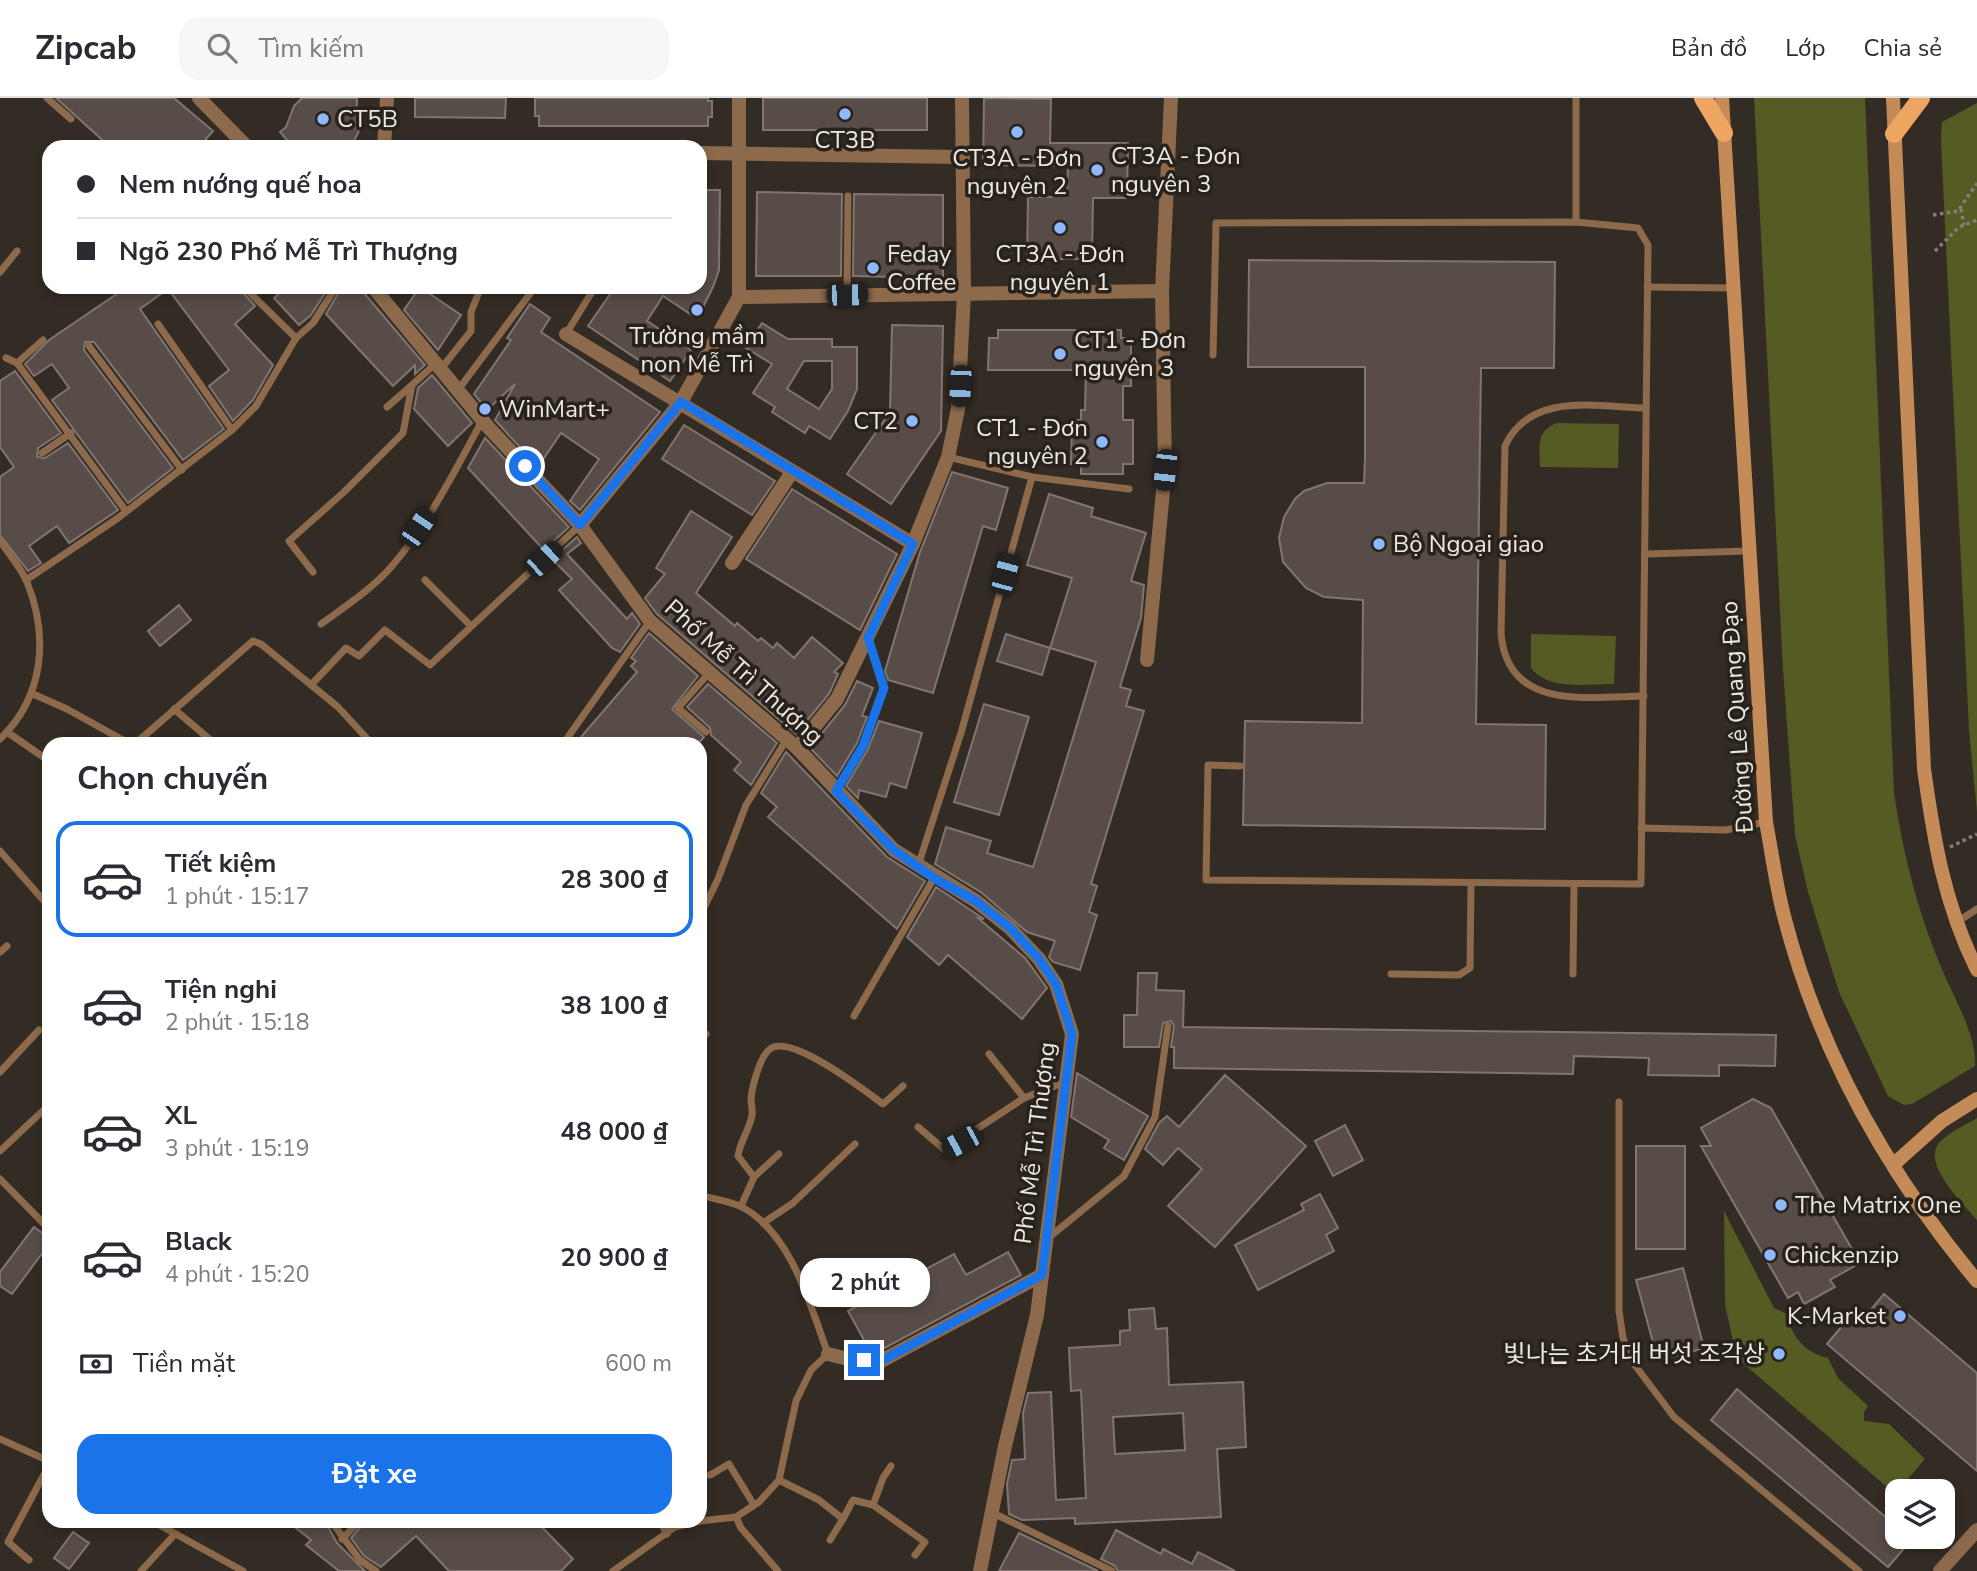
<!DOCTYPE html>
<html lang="vi">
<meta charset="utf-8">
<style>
body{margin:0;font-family:"Nunito Sans","Noto Sans KR",sans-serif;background:#f7f7f7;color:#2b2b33;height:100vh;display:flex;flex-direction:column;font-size:26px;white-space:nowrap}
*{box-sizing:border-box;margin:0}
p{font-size:23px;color:#7c7c81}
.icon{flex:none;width:38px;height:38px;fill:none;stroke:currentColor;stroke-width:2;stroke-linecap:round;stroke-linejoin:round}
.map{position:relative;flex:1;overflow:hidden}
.sheet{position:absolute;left:42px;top:639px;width:665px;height:791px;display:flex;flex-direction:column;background:#fff;border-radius:21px;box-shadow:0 4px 10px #0003}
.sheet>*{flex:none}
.top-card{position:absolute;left:42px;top:42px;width:665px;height:154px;border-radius:21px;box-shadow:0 4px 10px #0003;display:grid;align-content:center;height:154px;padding:0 35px;background:#fff}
.tools{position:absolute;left:1885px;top:1381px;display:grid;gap:14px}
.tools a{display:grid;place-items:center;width:70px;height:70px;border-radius:14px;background:#fff;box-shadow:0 4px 10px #0003;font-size:35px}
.end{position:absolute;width:32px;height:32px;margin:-16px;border:9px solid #1a73e8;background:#fff;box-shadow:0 0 0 4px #fff}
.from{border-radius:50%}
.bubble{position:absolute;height:49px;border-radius:21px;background:#fff;box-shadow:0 4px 10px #0003;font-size:23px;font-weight:700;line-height:49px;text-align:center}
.car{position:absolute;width:21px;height:42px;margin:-21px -10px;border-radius:9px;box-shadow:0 0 5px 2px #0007;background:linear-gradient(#222 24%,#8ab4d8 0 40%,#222 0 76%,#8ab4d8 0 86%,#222 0)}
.top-card b{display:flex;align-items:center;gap:24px;height:66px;font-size:26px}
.top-card b+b{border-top:2px solid #e1e1e2}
.top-card i{width:18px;height:18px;background:#2b2b33}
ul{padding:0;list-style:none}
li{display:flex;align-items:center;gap:21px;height:116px;margin:0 14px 10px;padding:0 21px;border:4px solid transparent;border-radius:21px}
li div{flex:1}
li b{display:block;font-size:26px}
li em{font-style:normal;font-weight:700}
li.active{border-color:#1a73e8}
li>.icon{width:63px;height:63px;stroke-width:1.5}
h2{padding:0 35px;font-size:32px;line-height:84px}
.pay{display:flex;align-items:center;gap:18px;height:77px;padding:0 35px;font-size:26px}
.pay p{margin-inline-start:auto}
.action{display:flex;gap:14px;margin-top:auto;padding:14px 35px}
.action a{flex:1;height:80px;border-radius:21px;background:#1a73e8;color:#fff;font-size:28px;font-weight:700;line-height:80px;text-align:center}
header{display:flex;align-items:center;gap:42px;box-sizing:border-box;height:98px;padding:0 35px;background:#fff;border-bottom:2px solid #e1e1e2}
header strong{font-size:33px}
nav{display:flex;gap:38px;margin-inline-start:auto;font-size:24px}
.search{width:490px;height:63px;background:#f7f7f7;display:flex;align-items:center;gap:18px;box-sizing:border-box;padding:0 24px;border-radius:21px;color:#7c7c81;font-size:26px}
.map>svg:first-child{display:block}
.green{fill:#565a23}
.building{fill:#574c47;stroke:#817570;stroke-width:2;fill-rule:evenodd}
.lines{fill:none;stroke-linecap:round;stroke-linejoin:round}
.path{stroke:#847e77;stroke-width:3.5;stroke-dasharray:3.5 3.5;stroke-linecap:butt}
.lane{stroke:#8d6a4b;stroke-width:7}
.street{stroke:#8d6a4b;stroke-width:14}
.secondary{stroke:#c48b58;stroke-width:14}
.primary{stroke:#eea561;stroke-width:18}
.route{stroke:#1a73e8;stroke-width:9}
.poi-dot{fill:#8eb9fc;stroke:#29221b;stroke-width:2.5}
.labels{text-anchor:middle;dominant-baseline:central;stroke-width:7;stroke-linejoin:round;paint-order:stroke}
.poi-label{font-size:24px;fill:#ede8e3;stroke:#29221b;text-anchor:start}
.street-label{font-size:24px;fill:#ede8e3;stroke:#29221b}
</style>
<header>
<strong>Zipcab</strong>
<div class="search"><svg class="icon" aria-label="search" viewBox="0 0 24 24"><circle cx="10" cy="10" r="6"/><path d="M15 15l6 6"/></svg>Tìm kiếm</div>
<nav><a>Bản đồ</a><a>Lớp</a><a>Chia sẻ</a></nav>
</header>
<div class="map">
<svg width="1977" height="1473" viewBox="0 0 1977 1473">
<rect width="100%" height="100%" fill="#332c24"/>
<g class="green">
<path d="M 1754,0 L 1865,0 L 1894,695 C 1904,762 1921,827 1950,889 C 1960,911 1977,943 1975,968 L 1912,1006 L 1904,1007 L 1888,998 L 1839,894 L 1808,794 L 1795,737 L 1783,571 Z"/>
<polygon points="1977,5 1977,714 1969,632 1941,43 1942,24"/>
<path d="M 1557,325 L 1619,326 L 1618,370 L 1540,369 C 1540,350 1535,333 1557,325 Z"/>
<path d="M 1531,536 L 1616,538 L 1614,586 C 1588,586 1549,593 1531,570 Z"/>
<path d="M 1977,1020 L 1977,1122 C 1964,1106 1920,1065 1940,1044 C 1949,1034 1966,1027 1977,1020 Z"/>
<path d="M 1724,1113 L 1774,1210 L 1787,1216 C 1791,1238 1805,1255 1828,1260 L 1838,1280 L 1868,1308 L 1864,1314 L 1864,1323 L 1889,1326 L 1925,1361 L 1895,1396 L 1737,1260 L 1725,1207 Z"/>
</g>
<g class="building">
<polygon points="56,0 174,0 213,33 199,49 110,49"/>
<polygon points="302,0 357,0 356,30 359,33 351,49 293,49 280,34 286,29 294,8"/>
<polygon points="415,0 506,0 505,20 415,19"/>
<polygon points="535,0 708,0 708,3 712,3 712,19 708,19 708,28 539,28 539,18 535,18"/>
<rect x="763" y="0" width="164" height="32"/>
<polygon points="984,0 1051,1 1050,45 1128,45 1127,100 1093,100 1092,161 1027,161 1028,99 1067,99 1068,68 983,67"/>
<polygon points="700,92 720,92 719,172 713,189 700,215 700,208 693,218 663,198 647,223 691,252 670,283 588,228 615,189 700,189"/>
<polygon points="757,94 842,96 841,178 756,178"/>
<polygon points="854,96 943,97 943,180 853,178"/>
<polygon points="1249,162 1555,164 1554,270 1481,270 1476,626 1546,627 1545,731 1243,727 1245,623 1362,625 1363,502 1324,499 1306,490 1283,464 1279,440 1284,419 1295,401 1304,393 1327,385 1364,385 1365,360 1365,269 1248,269"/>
<polygon points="127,189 238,189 255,208 235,226 273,267 253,302 233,323 209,288 229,272 168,191 140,211 224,331 183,362 94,244 85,244 84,252 173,370 128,405 52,302 69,290 52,266 34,278 25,266 49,242"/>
<polygon points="286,189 329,189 311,217 299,227 274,200"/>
<polygon points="342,189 359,189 425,267 415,276 415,267 393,288 326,216"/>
<polygon points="420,189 461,217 438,252 404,212"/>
<polygon points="530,206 550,220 541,234 660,314 580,412 570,403 599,361 561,335 538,369 495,322 515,286 487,312 474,296 511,242 507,240"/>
<path d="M 762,225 L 788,241 L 832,241 L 832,249 L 857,249 L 857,291 L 848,313 L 830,341 L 809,328 L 805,335 L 772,314 L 775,309 L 753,295 L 772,266 L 746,250 ZM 804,263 L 832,263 L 832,291 L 819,311 L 787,291 Z"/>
<polygon points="892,227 943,228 941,333 891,406 847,376 890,314"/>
<polygon points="998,232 1121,232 1121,240 1131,240 1131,288 1123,288 1123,322 1133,322 1133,366 1123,366 1123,376 1081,376 1081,366 1071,366 1072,322 1081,322 1081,312 1085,312 1086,272 988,272 989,240 998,240"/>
<polygon points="15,273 61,335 38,350 37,359 45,360 68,345 118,412 69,445 57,428 29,448 41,465 28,473 0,437 0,379 14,369 0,349 0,283"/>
<polygon points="432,277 472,325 448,348 414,311 418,290"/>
<polygon points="684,327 775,383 752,417 662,361"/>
<polygon points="485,340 569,429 544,452 468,370"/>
<polygon points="952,374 1008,390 996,432 983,428 933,595 888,582 885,573 920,454"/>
<polygon points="792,391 897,456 860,532 746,461"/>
<polygon points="1049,396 1093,410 1091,418 1146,435 1131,483 1144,487 1141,520 1120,589 1131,592 1126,608 1144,613 1091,786 1097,788 1089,814 1097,817 1080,872 1053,864 1049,859 1055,843 1027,834 982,795 935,766 946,729 991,743 987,755 1033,769 1055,699 1096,564 1050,550 1072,480 1027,467"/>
<polygon points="691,413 732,439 696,495 735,528 737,525 758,543 761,540 773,550 777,545 794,560 812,539 843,565 834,574 838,576 829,596 796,636 657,516 645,500 665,476 656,470"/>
<polygon points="577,439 581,445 567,456 627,521 632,515 640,526 620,554 612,550 559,492 572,481 552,461"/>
<polygon points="179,507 191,522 160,548 148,533"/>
<polygon points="649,535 698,578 672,611 704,639 698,646 575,646 637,574 631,568 636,563 631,560"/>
<polygon points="1006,536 1050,550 1042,577 997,563"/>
<polygon points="857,583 873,590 862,618 867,619 857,645 837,678 810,650 845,607"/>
<polygon points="708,586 777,645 751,687 734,672 741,664 711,637 710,630 687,609"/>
<polygon points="984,606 1029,619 999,717 954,704"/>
<polygon points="879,623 922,635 906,690 890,685 886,699 859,692 858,700 846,688 868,651"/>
<polygon points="786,654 887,759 925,783 897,831 768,719 777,709 761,695"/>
<polygon points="936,789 984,821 978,820 1025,860 1047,890 1022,921 948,857 939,867 907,839"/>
<polygon points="1138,875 1157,875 1156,892 1184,893 1183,929 1776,937 1775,968 1719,967 1719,978 1648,977 1649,960 1574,958 1573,976 1174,970 1174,949 1171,949 1174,928 1171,923 1163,925 1159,949 1124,949 1124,917 1137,917"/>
<polygon points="1077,975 1148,1018 1124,1062 1104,1050 1109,1042 1071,1019"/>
<polygon points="1225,977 1306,1048 1215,1149 1168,1108 1202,1071 1178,1050 1163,1067 1145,1051 1159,1025 1167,1018 1179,1029"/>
<polygon points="1753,1001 1771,1010 1860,1165 1830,1182 1835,1189 1804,1206 1798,1194 1788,1200 1701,1048 1711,1048 1701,1030"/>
<polygon points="1345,1027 1363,1062 1333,1078 1315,1043"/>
<rect x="1636" y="1048" width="49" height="103"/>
<polygon points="1320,1096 1338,1130 1326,1137 1334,1153 1258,1192 1235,1147 1304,1112 1301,1106"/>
<polygon points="34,1129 49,1140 49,1146 12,1196 0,1188 0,1174"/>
<polygon points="1008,1154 1021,1177 879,1253 870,1253 848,1213 954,1156 966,1177"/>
<polygon points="1683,1170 1704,1250 1658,1263 1636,1182"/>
<polygon points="1884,1196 1977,1275 1977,1373 1827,1246 1854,1214 1863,1221"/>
<path d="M 1154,1210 L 1156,1231 L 1167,1230 L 1169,1287 L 1243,1284 L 1246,1349 L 1217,1351 L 1221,1419 L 1075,1426 L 1075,1420 L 1022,1422 L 1009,1416 L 1007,1386 L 1012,1362 L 1025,1361 L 1023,1315 L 1028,1295 L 1051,1294 L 1056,1402 L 1086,1400 L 1081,1292 L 1071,1293 L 1069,1250 L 1120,1247 L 1120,1233 L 1130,1232 L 1129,1212 ZM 1183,1315 L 1185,1352 L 1115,1356 L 1113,1319 Z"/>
<polygon points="1737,1291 1897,1429 1897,1438 1915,1438 1888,1469 1711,1322"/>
<polygon points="287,1423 325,1423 337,1445 365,1473 339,1473 306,1447 311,1442"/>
<polygon points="366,1423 536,1423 573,1461 561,1473 449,1473 416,1438 381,1469 364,1458 351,1440"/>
<polygon points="1116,1432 1161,1456 1163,1451 1192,1466 1198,1454 1235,1473 1118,1473 1115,1468 1101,1461"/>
<polygon points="73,1434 89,1445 69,1471 54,1460"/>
<polygon points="1019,1435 1098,1473 999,1473"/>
</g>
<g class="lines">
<g class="path">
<polyline points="1961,111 1964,127"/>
<polyline points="1933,117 1958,113 1977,85"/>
<polyline points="1935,153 1959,129 1977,122"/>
<polyline points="1950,749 1977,736"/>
</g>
<g class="lane">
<polyline points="47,0 71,21"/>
<polyline points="1576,124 1576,0"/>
<polyline points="0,174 17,153"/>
<polyline points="244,189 296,240"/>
<polyline points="1647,189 1733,190"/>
<polyline points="847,197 848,98"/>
<polyline points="158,226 232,332"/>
<polyline points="566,236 595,189"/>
<polyline points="43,242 17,265 126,413"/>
<polyline points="89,248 182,372"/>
<polyline points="1213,257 1216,125 1576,124 1638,130 1648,147 1641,786 1206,782 1208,667 1240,668"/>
<polyline points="6,260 17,265"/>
<polyline points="440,272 471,233 471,214 481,189"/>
<polyline points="458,292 535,189"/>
<polyline points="387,309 411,288"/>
<polyline points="42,355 71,335"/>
<polyline points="948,359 1032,379 1129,391"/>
<path d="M 0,443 C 9,456 21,470 27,484 C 49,539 44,599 0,641"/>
<polyline points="1646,456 1748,453"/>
<polyline points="313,474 289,443 344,394 403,335 412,287 435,266"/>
<polyline points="26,482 118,420 232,332 256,308 296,240 313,225 336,189"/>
<polyline points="425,482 471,528"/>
<path d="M 321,526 C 346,508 372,491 392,468 C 429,425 456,371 483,321"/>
<polyline points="312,586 346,550 359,558 385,532 430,567 580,427"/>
<polyline points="33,596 67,611 130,646"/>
<path d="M 1644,598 C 1586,599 1507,613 1501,535 L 1505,348 C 1530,293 1598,309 1646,310"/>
<polyline points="174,611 215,646"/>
<polyline points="7,634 49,663"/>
<polyline points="706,634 678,610 709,575"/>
<polyline points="135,646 253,543 261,546 338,609 372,646"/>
<polyline points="563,646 650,523"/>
<polyline points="836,692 863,648 884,591 869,543"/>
<polyline points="1641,730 1726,732 1766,724"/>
<polyline points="0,753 45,804"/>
<polyline points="918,768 961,635 1032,379"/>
<polyline points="700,818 718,781 746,707 787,641"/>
<polyline points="1957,824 1977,811"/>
<polyline points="0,854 7,848"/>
<polyline points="1391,876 1459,877 1470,870 1471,785"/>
<polyline points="1573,876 1574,786"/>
<polyline points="854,918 934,780"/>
<polyline points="700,932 706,936"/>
<polyline points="989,956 1024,1000"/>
<polyline points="0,974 39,932"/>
<polyline points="1619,1004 1619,1213 1623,1240 1631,1262 1674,1319 1859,1473"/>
<polyline points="918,1029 945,1052 1024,1000 1065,984"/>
<polyline points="0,1053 49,1007"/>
<polyline points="754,1079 779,1056"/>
<polyline points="0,1081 49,1131"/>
<path d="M 700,1097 C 713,1101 730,1103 742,1109 C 792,1136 810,1207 828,1256 L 811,1272 L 796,1303 L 779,1382 L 759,1404 L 736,1419 L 700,1423"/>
<path d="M 741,1108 L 754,1079 L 738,1058 C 740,1043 750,1031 752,1017 C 753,1012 751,1006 751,1001 C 752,989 760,958 770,951 C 791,935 865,993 883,1006 L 903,988"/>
<polyline points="763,1125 793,1105 855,1046"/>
<polyline points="1047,1141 1124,1078 1155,1019 1168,928"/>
<polyline points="0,1341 49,1363"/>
<polyline points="710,1377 729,1366 754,1407"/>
<polyline points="779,1382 819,1402 843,1421 853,1402 873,1407 925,1444 915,1457"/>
<polyline points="873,1407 883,1380 891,1368"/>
<polyline points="993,1415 1112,1473"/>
<polyline points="736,1419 741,1430 778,1473"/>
<polyline points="152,1423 243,1473"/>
<polyline points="331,1423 360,1462 376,1473"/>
<polyline points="660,1423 667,1436"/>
<polyline points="342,1441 360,1423"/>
<polyline points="830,1442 843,1421"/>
<polyline points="29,1462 8,1444 49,1367"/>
<polyline points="141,1473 175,1436"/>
<polyline points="613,1473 675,1429 700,1423"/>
</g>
<g class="street">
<polyline points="199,0 247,49"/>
<polyline points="384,49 387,0"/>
<polyline points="700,55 961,59"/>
<polyline points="373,189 488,329 580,427 650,523 797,650 894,752 976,803 1010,830 1039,861 1056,886 1072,936 1037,1217 1005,1348 980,1473"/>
<polyline points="739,199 1162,193"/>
<polyline points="566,236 913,446"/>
<polyline points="580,427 681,304 739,199 739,0"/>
<polyline points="732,465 792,374"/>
<polyline points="1147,562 1165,372 1162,193 1171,0"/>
<polyline points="797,650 837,601 913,446 948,359 958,311 964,196 962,0"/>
<polyline points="828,1256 848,1261 881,1263 1042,1177"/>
<polyline points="1940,1473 1977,1432"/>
</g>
<g class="secondary">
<path d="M 1722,0 L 1766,724 C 1772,755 1776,788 1784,818 C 1819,954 1888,1076 1977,1183"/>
<path d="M 1893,0 L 1924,671 C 1934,743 1944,805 1977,872"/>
<polyline points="1894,1066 1942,1023 1977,1001"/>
</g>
<g class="primary">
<polyline points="1703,0 1724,35"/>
<polyline points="1894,36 1921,0"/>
</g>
</g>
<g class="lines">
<polyline class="route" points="525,368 580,427 681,304 913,446 868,540 884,590 863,648 836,693 894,752 934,780 976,803 1010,830 1039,861 1056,886 1072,936 1042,1177 881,1263 864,1262"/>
</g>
<g class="poi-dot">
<circle cx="845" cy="16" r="7"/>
<circle cx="323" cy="21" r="7"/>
<circle cx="1017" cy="34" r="7"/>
<circle cx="1097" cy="72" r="7"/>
<circle cx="1060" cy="130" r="7"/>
<circle cx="873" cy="170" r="7"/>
<circle cx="697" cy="212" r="7"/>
<circle cx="1060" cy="256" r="7"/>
<circle cx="485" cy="311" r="7"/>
<circle cx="912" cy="323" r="7"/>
<circle cx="1102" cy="344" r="7"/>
<circle cx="1379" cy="446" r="7"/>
<circle cx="1781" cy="1107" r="7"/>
<circle cx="1770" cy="1157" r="7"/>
<circle cx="1900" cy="1218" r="7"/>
<circle cx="1779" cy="1256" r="7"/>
</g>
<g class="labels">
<g class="poi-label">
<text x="337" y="21">CT5B</text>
<text x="845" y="42" text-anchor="middle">CT3B</text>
<text x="1111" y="58">CT3A - Đơn<tspan x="1111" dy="28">nguyên 3</tspan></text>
<text x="1017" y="60" text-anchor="middle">CT3A - Đơn<tspan x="1017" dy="28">nguyên 2</tspan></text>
<text x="887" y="156">Feday<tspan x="887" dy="28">Coffee</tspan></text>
<text x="1060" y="156" text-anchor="middle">CT3A - Đơn<tspan x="1060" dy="28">nguyên 1</tspan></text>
<text x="697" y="238" text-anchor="middle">Trường mầm<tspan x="697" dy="28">non Mễ Trì</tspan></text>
<text x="1074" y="242">CT1 - Đơn<tspan x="1074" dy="28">nguyên 3</tspan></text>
<text x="499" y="311">WinMart+</text>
<text x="898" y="323" text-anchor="end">CT2</text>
<text x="1088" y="330" text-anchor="end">CT1 - Đơn<tspan x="1088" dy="28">nguyên 2</tspan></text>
<text x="1393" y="446">Bộ Ngoại giao</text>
<text x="1795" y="1107">The Matrix One</text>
<text x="1784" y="1157">Chickenzip</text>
<text x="1886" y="1218" text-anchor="end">K-Market</text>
<text x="1765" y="1256" text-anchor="end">빛나는 초거대 버섯 조각상</text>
</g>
<g class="street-label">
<text transform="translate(744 574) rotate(42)">Phố Mễ Trì Thượng</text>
<text transform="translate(1737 619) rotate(-94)">Đường Lê Quang Đạo</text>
<text transform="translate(1035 1045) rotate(-83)">Phố Mễ Trì Thượng</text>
</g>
</g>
</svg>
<div class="tools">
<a><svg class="icon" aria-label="layers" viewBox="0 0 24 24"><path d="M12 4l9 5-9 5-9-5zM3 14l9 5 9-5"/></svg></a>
</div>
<i class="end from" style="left:525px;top:368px"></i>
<i class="end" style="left:864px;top:1262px"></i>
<div class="bubble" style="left:800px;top:1160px;width:130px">2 phút</div>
<i class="car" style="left:847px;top:197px;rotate:89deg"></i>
<i class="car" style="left:960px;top:288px;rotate:183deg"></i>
<i class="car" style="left:1165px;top:372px;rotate:186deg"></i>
<i class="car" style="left:418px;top:430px;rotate:34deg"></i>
<i class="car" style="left:544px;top:461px;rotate:47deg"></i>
<i class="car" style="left:1005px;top:476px;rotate:15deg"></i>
<i class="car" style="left:961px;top:1044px;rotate:242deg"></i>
<div class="top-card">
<b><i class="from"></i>Nem nướng quế hoa</b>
<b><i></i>Ngõ 230 Phố Mễ Trì Thượng</b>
</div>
<section class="sheet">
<h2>Chọn chuyến</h2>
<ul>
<li class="active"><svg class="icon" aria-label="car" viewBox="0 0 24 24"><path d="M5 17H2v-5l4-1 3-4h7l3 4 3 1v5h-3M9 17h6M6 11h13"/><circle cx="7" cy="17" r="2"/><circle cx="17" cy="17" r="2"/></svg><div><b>Tiết kiệm</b><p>1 phút · 15:17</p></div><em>28 300 ₫</em></li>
<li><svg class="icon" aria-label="car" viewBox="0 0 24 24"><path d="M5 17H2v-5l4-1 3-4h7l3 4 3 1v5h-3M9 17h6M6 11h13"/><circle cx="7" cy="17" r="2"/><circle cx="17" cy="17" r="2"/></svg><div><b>Tiện nghi</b><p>2 phút · 15:18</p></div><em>38 100 ₫</em></li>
<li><svg class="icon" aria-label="car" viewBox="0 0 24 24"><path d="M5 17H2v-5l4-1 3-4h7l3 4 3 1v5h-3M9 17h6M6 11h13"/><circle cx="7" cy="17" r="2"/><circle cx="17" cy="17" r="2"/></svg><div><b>XL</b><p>3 phút · 15:19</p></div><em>48 000 ₫</em></li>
<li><svg class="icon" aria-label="car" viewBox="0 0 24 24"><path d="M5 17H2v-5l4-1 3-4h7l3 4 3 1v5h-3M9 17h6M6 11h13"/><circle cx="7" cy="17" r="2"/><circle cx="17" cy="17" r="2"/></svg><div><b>Black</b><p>4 phút · 15:20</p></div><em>20 900 ₫</em></li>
</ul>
<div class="pay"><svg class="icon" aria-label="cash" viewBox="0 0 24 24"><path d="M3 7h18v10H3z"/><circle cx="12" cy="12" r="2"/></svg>Tiền mặt<p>600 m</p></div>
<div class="action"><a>Đặt xe</a></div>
</section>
</div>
